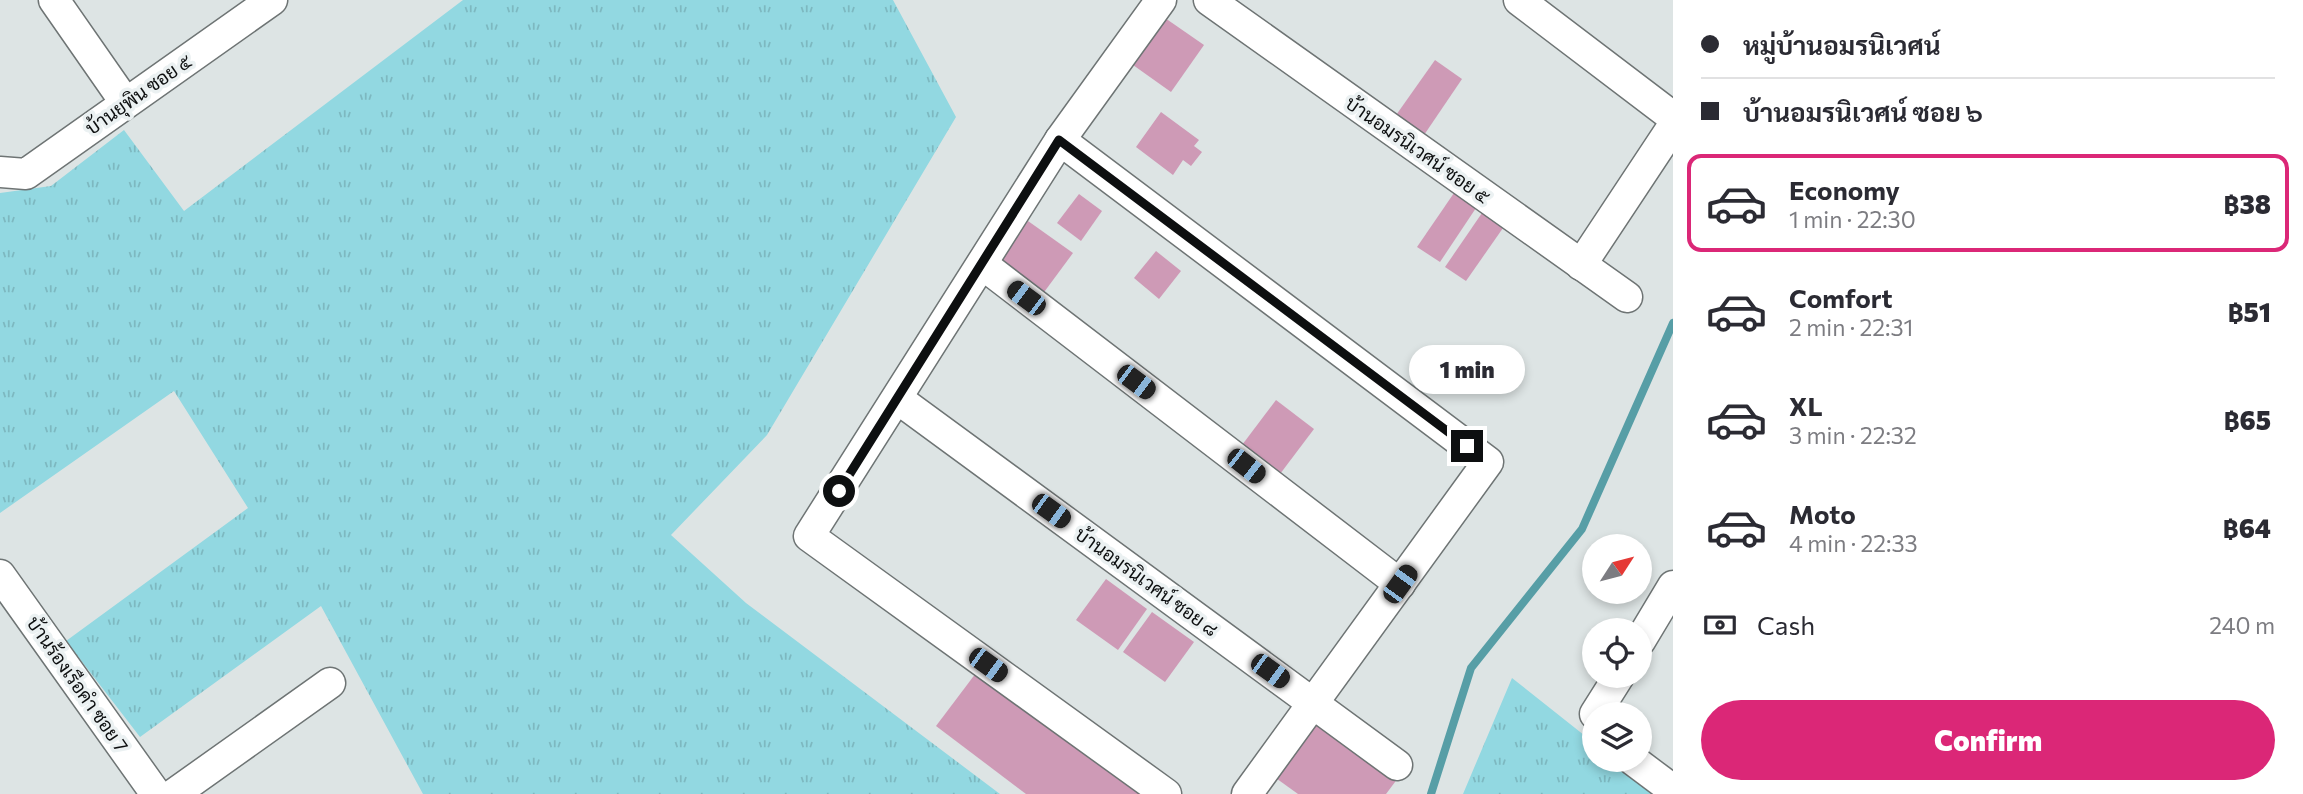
<!DOCTYPE html>
<meta charset="utf-8">
<style>
body{margin:0;font-family:Commissioner,Sarabun,sans-serif;background:#f7f7f7;color:#2b2b33;height:100vh;display:flex;flex-direction:column;font-size:26px;white-space:nowrap}
*{box-sizing:border-box;margin:0}
p{font-size:23px;color:#7c7c81}
.icon{flex:none;width:38px;height:38px;fill:none;stroke:currentColor;stroke-width:2;stroke-linecap:round;stroke-linejoin:round}
.map{position:relative;flex:1;overflow:hidden}
.sheet{display:flex;flex-direction:column;background:#fff;width:630px}
.sheet>*{flex:none}
.banner{display:grid;align-content:center;height:154px;padding:0 28px;background:#fff}
.needle{width:46px;rotate:54deg}
.buttons{position:absolute;left:1582px;top:534px;display:grid;gap:14px}
.buttons a{display:grid;place-items:center;width:70px;height:70px;border-radius:50%;background:#fff;box-shadow:0 4px 10px #0003;font-size:35px}
.end{position:absolute;width:32px;height:32px;margin:-16px;border:9px solid #0d0f10;background:#fff;box-shadow:0 0 0 4px #fff}
.from{border-radius:50%}
.bubble{position:absolute;height:49px;border-radius:24px;background:#fff;box-shadow:0 4px 10px #0003;font-size:23px;font-weight:800;line-height:49px;text-align:center}
.car{position:absolute;width:21px;height:42px;margin:-21px -10px;border-radius:9px;box-shadow:0 0 5px 2px #0007;background:linear-gradient(#222 24%,#8ab4d8 0 40%,#222 0 76%,#8ab4d8 0 86%,#222 0)}
.banner b{display:flex;align-items:center;gap:24px;height:66px;font-size:26px}
.banner b+b{border-top:2px solid #e1e1e2}
.banner i{width:18px;height:18px;background:#2b2b33}
ul{padding:0;list-style:none}
li{display:flex;align-items:center;gap:21px;height:98px;margin:0 14px 10px;padding:0 14px;border:4px solid transparent;border-radius:14px}
li div{flex:1}
li b{display:block;font-size:26px}
li em{font-style:normal;font-weight:800}
li.current{border-color:#db2777}
li>.icon{width:63px;height:63px;stroke-width:1.5}
.pay{display:flex;align-items:center;gap:18px;height:77px;padding:0 28px;font-size:26px}
.pay p{margin-inline-start:auto}
.cta{display:flex;gap:14px;margin-top:auto;padding:14px 28px}
.cta a{flex:1;height:80px;border-radius:42px;background:#db2777;color:#fff;font-size:28px;font-weight:800;line-height:80px;text-align:center}
main{display:flex;flex:1;min-height:0}
.map>svg:first-child{display:block}
.grass{fill:url(#grass-tufts)}
.lines{fill:none;stroke-linecap:round;stroke-linejoin:round}
.stream{stroke:#579ea6;stroke-width:8}
.building{fill:#ce9ab6}
.minor-casing{stroke:#6e7474;stroke-width:33}
.minor{stroke:#fff;stroke-width:30}
.route{stroke:#0d0f10;stroke-width:9}
.labels{text-anchor:middle;dominant-baseline:central;stroke-width:7;stroke-linejoin:round;paint-order:stroke}
.street-label{font-size:19px;fill:#0d0f10;stroke:#ebf1f2}
</style>
<main>
<div class="map">
<svg width="1673" height="794" viewBox="0 0 1673 794">
<defs>
<pattern id="grass-tufts" width="24" height="20" patternUnits="userSpaceOnUse" patternTransform="scale(1.75)"><rect width="24" height="20" fill="#92d8e1"/><path d="M3 7l-1-3M5 7V3M7 7l1-3M15 17l-1-3M17 17v-4M19 17l1-3" fill="none" stroke="#7db8c0"/></pattern>
</defs>
<rect width="100%" height="100%" fill="#dde4e4"/>
<g class="grass">
<polygon points="463,0 893,0 956,117 767,435 671,535 746,603 1000,794 423,794 321,606 140,737 66,641 248,508 174,391 0,513 0,193 51,186 124,130 184,211"/>
<polygon points="1512,678 1594,743 1594,760 1615,760 1658,794 1463,794"/>
</g>
<g class="lines">
<polyline class="stream" points="1431,794 1471,668 1582,529 1673,323"/>
</g>
<g class="building">
<polygon points="1165,18 1204,45 1171,92 1133,65"/>
<polygon points="1435,60 1462,79 1422,138 1394,118"/>
<polygon points="1161,112 1199,140 1194,146 1202,152 1191,166 1183,160 1173,175 1136,147"/>
<polygon points="1454,193 1476,208 1440,262 1417,247"/>
<polygon points="1079,194 1102,211 1081,241 1057,223"/>
<polygon points="1482,213 1503,228 1466,281 1445,267"/>
<polygon points="1028,221 1073,253 1039,299 995,268"/>
<polygon points="1156,251 1181,271 1159,299 1134,278"/>
<polygon points="1276,400 1314,429 1277,478 1239,449"/>
<polygon points="1106,579 1147,609 1118,650 1076,620"/>
<polygon points="1152,612 1194,642 1165,682 1123,652"/>
<polygon points="979,669 1145,794 1026,794 936,726"/>
<polygon points="1316,717 1398,778 1386,794 1298,794 1273,776"/>
</g>
<g class="lines">
<g class="minor-casing">
<g id="minor">
<polyline points="54,0 125,102"/>
<polyline points="1161,0 1060,140 809,536 1166,794"/>
<polyline points="1209,0 1627,297"/>
<polyline points="1519,0 1673,117"/>
<polyline points="1060,140 1488,462 1247,794"/>
<polyline points="0,172 26,174 272,0"/>
<polyline points="982,264 1400,584"/>
<polyline points="1581,265 1673,126"/>
<polyline points="898,399 1397,765"/>
<polyline points="0,575 156,794"/>
<polyline points="1640,641 1673,586"/>
<polyline points="1595,714 1619,676"/>
<polyline points="1633,760 1673,790"/>
<polyline points="174,794 330,683"/>
</g>
</g>
<use href="#minor" class="minor"/>
</g>
<g class="lines">
<polyline class="route" points="839,491 1059,140 1467,446"/>
</g>
<g class="labels">
<g class="street-label">
<text transform="translate(138 94) rotate(-35)">บ้านยุพิน ซอย ๕</text>
<text transform="translate(1418 149) rotate(35)">บ้านอมรนิเวศน์ ซอย ๕</text>
<text transform="translate(1147 581) rotate(36)">บ้านอมรนิเวศน์ ซอย ๘</text>
<text transform="translate(78 684) rotate(55)">บ้านร้องเรือคำ ซอย 7</text>
</g>
</g>
</svg>
<div class="buttons">
<a><svg class="needle" viewBox="-14 -14 28 28"><path d="M0-13l5 13h-10z" fill="#e53935"/><path d="M0 13l5-13h-10z" fill="#7c7c81"/></svg></a>
<a><svg class="icon" aria-label="locate" viewBox="0 0 24 24"><circle cx="12" cy="12" r="6"/><path d="M12 2v4M12 18v4M2 12h4M18 12h4"/></svg></a>
<a><svg class="icon" aria-label="layers" viewBox="0 0 24 24"><path d="M12 4l9 5-9 5-9-5zM3 14l9 5 9-5"/></svg></a>
</div>
<i class="end from" style="left:839px;top:491px"></i>
<i class="end" style="left:1467px;top:446px"></i>
<div class="bubble" style="left:1409px;top:345px;width:116px">1 min</div>
<i class="car" style="left:1026px;top:298px;rotate:307deg"></i>
<i class="car" style="left:1136px;top:382px;rotate:127deg"></i>
<i class="car" style="left:1246px;top:466px;rotate:128deg"></i>
<i class="car" style="left:1051px;top:511px;rotate:126deg"></i>
<i class="car" style="left:1400px;top:584px;rotate:36deg"></i>
<i class="car" style="left:988px;top:665px;rotate:126deg"></i>
<i class="car" style="left:1270px;top:671px;rotate:126deg"></i>
</div>
<section class="sheet">
<div class="banner">
<b><i class="from"></i>หมู่บ้านอมรนิเวศน์</b>
<b><i></i>บ้านอมรนิเวศน์ ซอย ๖</b>
</div>
<ul>
<li class="current"><svg class="icon" aria-label="car" viewBox="0 0 24 24"><path d="M5 17H2v-5l4-1 3-4h7l3 4 3 1v5h-3M9 17h6M6 11h13"/><circle cx="7" cy="17" r="2"/><circle cx="17" cy="17" r="2"/></svg><div><b>Economy</b><p>1 min · 22:30</p></div><em>฿38</em></li>
<li><svg class="icon" aria-label="car" viewBox="0 0 24 24"><path d="M5 17H2v-5l4-1 3-4h7l3 4 3 1v5h-3M9 17h6M6 11h13"/><circle cx="7" cy="17" r="2"/><circle cx="17" cy="17" r="2"/></svg><div><b>Comfort</b><p>2 min · 22:31</p></div><em>฿51</em></li>
<li><svg class="icon" aria-label="car" viewBox="0 0 24 24"><path d="M5 17H2v-5l4-1 3-4h7l3 4 3 1v5h-3M9 17h6M6 11h13"/><circle cx="7" cy="17" r="2"/><circle cx="17" cy="17" r="2"/></svg><div><b>XL</b><p>3 min · 22:32</p></div><em>฿65</em></li>
<li><svg class="icon" aria-label="car" viewBox="0 0 24 24"><path d="M5 17H2v-5l4-1 3-4h7l3 4 3 1v5h-3M9 17h6M6 11h13"/><circle cx="7" cy="17" r="2"/><circle cx="17" cy="17" r="2"/></svg><div><b>Moto</b><p>4 min · 22:33</p></div><em>฿64</em></li>
</ul>
<div class="pay"><svg class="icon" aria-label="cash" viewBox="0 0 24 24"><path d="M3 7h18v10H3z"/><circle cx="12" cy="12" r="2"/></svg>Cash<p>240 m</p></div>
<div class="cta"><a>Confirm</a></div>
</section>
</main>
